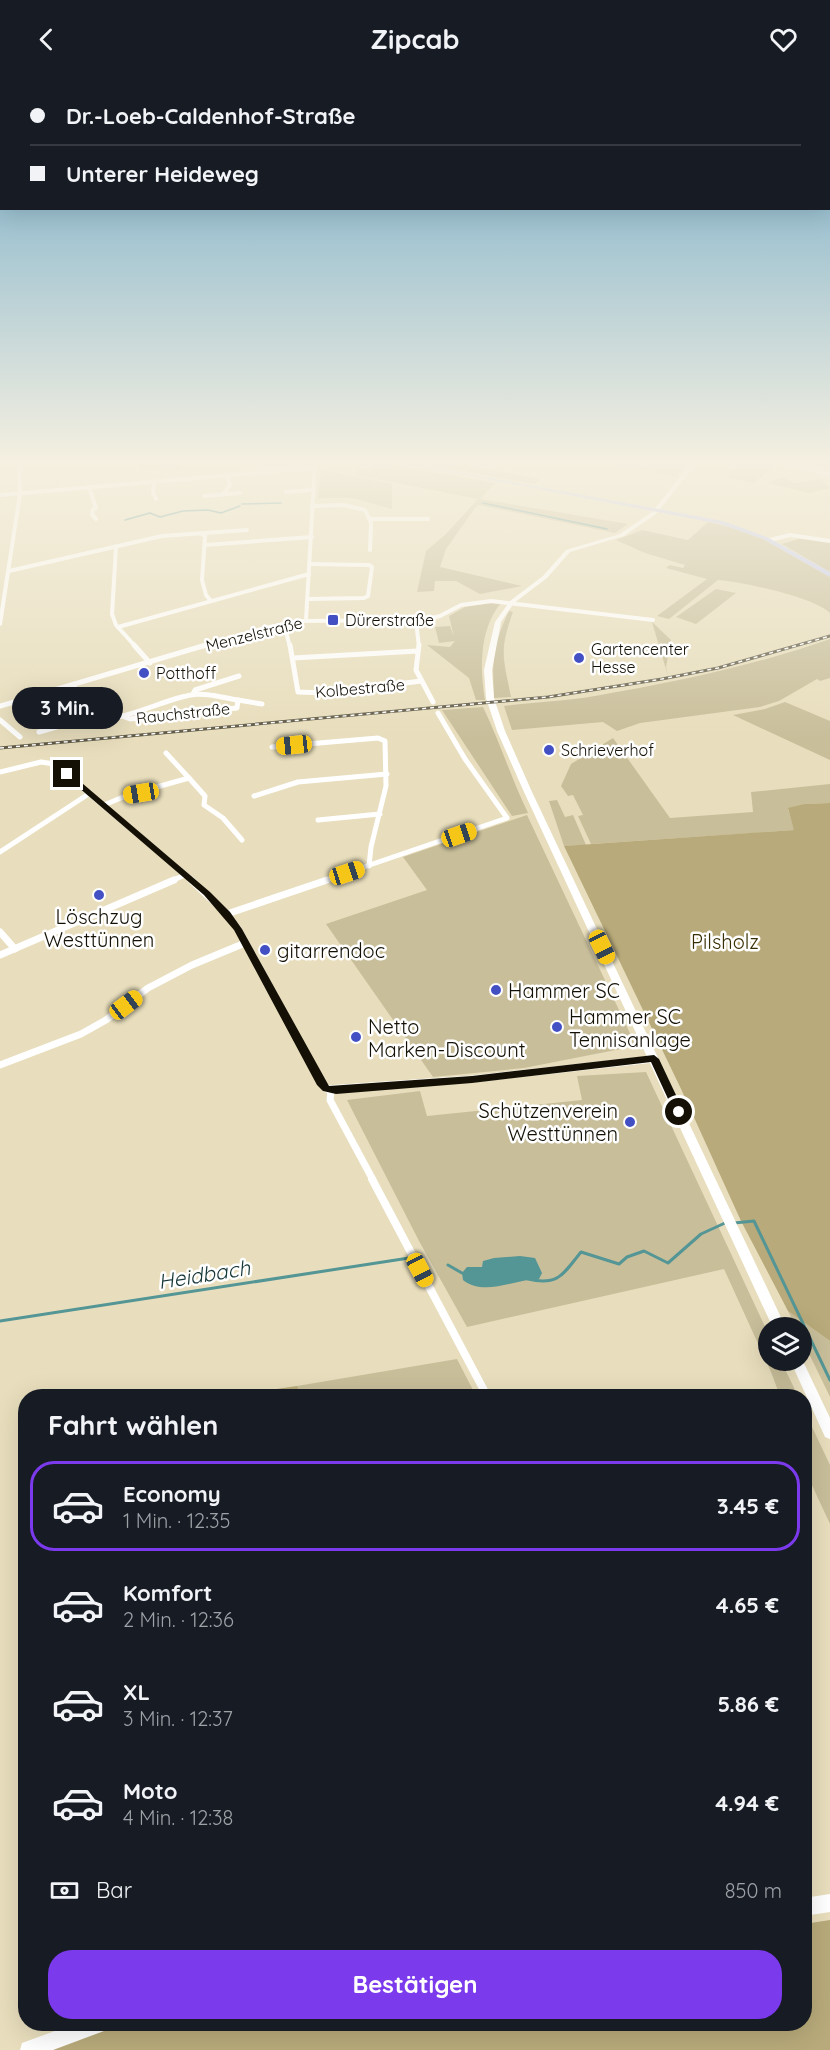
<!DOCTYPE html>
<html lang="de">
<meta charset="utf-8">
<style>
body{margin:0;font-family:Quicksand,sans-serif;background:#242831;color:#f1f3f6;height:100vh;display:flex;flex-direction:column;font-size:22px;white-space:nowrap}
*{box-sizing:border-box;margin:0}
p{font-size:20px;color:#9ea1a6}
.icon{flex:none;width:33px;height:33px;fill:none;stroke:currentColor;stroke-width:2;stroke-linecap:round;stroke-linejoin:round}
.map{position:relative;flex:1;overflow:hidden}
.details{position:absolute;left:18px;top:1311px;width:794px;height:642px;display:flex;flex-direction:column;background:#171b24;border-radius:24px;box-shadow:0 6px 24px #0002}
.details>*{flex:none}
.top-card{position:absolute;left:0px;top:0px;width:831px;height:132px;box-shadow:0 6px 24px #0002;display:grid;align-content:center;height:132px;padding:0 30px;background:#171b24}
.fabs{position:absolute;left:758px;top:1239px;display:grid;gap:12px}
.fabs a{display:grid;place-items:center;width:54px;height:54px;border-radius:50%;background:#171b24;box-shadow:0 6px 24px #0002;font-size:30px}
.end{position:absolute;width:27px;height:27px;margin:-14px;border:8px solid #141005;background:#fff;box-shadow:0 0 0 3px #fff}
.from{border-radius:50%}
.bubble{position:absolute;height:42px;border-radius:21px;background:#171b24;box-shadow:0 6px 24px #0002;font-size:20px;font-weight:700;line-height:42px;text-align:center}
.car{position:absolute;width:18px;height:36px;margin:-18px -9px;border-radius:8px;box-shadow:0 0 4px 2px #0007;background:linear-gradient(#f5c518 24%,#345 0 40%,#f5c518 0 76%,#345 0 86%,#f5c518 0)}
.top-card b{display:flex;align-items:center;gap:21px;height:57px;font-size:22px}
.top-card b+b{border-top:2px solid #363941}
.top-card i{width:15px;height:15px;background:#f1f3f6}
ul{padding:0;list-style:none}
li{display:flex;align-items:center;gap:18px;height:90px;margin:0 12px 9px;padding:0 18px;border:3px solid transparent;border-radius:24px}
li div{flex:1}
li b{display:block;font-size:22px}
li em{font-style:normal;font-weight:700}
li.selected{border-color:#7c3aed}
li>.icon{width:54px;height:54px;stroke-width:1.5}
h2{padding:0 30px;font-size:27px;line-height:72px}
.pay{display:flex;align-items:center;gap:15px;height:66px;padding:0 30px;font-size:22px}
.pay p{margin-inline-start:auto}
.button{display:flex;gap:12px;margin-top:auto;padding:12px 30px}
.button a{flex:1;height:69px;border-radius:24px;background:#7c3aed;color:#fff;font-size:24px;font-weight:700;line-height:69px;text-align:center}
header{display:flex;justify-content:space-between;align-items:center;height:78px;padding:0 30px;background:#171b24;font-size:27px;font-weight:700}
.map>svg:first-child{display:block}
.green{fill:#c8be9a}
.forest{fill:#b8aa7a}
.water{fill:#549595}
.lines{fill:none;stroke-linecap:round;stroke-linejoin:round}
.stream-far1{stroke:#549595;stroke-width:1.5}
.stream{stroke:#549595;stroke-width:3}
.street-far3{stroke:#fff;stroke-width:4}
.street-far2{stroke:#fff;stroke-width:5}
.street-far1{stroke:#fff;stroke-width:7}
.street{stroke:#fff;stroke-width:8}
.secondary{fill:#fff;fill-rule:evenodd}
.primary{fill:#c4cbf4;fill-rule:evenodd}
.rail-casing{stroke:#5f5946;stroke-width:3}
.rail{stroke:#fff;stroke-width:1.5;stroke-dasharray:4;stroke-linecap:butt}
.route{fill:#141005}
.poi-dot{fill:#4350c4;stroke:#fff;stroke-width:2}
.labels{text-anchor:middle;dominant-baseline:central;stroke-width:5;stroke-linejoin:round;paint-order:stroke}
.far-poi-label{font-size:16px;fill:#141005;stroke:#fff;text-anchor:start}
.far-street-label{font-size:16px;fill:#141005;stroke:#fff}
.poi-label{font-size:20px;fill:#141005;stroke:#fff;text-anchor:start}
.park-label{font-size:20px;fill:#382e04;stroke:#fff}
.water-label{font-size:21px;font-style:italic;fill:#143535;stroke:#fff}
</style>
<header><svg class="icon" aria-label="back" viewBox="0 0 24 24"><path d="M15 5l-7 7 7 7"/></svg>Zipcab<svg class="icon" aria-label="heart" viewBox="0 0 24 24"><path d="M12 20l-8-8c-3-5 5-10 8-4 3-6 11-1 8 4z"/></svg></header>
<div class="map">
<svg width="830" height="1972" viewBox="0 0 830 1972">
<rect width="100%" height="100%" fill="#e8debd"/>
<g class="green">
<polygon points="138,385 183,385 183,392 161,394 160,391 140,392"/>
<polygon points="378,385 495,405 480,421 628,446 615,455 479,427 475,430 446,471 440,489 522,508 480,516 456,503 435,503 434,513 417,514 426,473 446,456 478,421 356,397 359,390 371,392"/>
<polygon points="417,385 452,385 540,401 535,406"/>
<polygon points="626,385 689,385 676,399 623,388"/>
<polygon points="734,385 771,385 774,388 754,405 729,400 729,393 738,390"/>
<polygon points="321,392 392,406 392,431 353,420 318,420"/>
<polygon points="783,399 795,405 820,401 830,410 809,415 768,405"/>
<path d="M 708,444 L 734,450 L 763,461 L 830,499 L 830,535 C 814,519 743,504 718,502 L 669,541 L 657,538 L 707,501 L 666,490 L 670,487 L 683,490 L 685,487 L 645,475 L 616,462 L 642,452 L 688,462 Z"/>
<polygon points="802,460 830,465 830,494 782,466"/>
<polygon points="716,511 736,515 696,546 676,539"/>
<path d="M 492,525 L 500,526 C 479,553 480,590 485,622 L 476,622 L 469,600 L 427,567 L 450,569 L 455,563 L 439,565 L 435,549 L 450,548 L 454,559 L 449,538 L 465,529 Z"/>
<path d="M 509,533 L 513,534 C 499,573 503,579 511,619 L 494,620 C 492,584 493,566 509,533 Z"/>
<polygon points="652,544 671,562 666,589 668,598"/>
<path d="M 830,561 L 830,600 L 820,603 L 817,601 L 779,623 L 760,629 L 640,645 L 617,653 L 603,644 L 512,652 L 504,628 C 534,624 565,623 595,618 C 675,604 753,588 830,561 Z"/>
<polygon points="785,624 830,643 830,682 733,637 765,631"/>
<path d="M 483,629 C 500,664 511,700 528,735 L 512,738 L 442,632 Z"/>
<polygon points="613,660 670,740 753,734 751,714 830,706 830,725 804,726 788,731 795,752 591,766 578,738 583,737 573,717 568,718 561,708 571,686"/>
<polygon points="557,722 565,739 573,737 586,767 564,768 549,723"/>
<polygon points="527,737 636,968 524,990 433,999 326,846 427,812 403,779"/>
<polygon points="646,994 768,1255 768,1282 781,1283 798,1318 780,1318 771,1294 724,1191 467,1249 419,1163 347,1022 420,1013 427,1038 582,1022 577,998"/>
<polygon points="788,1233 830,1263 830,1319 801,1259 801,1250 796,1249"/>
<polygon points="457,1281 476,1318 302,1318 297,1308"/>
<polygon points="804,1332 830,1387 830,1446 804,1390"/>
</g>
<g class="forest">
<polygon points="830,725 830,1263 788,1233 741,1143 682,1013 564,768 794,752 788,730 804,726"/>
<polygon points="297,1308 302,1318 228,1318"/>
<polygon points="830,1842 830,1972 51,1972 119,1946 804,1946 804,1846"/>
</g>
<path class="water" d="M 520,1178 L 535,1180 L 542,1195 L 539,1201 C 514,1201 485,1219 463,1202 L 462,1195 L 467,1189 L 482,1189 L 483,1183 L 494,1180 Z"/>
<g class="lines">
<g class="stream-far1">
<polyline points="483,425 607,451"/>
<polyline points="242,426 281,425"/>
<polyline points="125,442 150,435 160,439 183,433 208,432 221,435 240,428"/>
</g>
<g class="stream">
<polyline points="734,1145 754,1143 830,1302"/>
<polyline points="448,1187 462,1195"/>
<path d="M 528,1201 C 559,1208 563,1196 581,1174 L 619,1186 L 627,1179 L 644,1173 L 668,1185 L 701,1156 L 725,1145"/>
<polyline points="0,1243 409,1180"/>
</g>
<g class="street-far3">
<polyline points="791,385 830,397"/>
<polyline points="154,403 153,414 156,421"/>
<polyline points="89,409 96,430 93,431 92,436 96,441"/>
<polyline points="286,414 313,412"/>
<polyline points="223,416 230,407 227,397"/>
<polyline points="0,417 315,390"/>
<polyline points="204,418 240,415"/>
<polyline points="312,428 343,427 365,432 371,445 370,472"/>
<polyline points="370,441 428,441"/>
<polyline points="200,455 205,458 202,502 206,517 211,523"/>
<polyline points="770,462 790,457 830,463"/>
<polyline points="205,467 312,459"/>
<polyline points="116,469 112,536 116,547 136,569"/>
<polyline points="9,493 162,458 247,452"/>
<polyline points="308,521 364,520 368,518 372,489 369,487 310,486"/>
<polyline points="306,542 315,385"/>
<polyline points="416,543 419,569"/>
<polyline points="0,546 20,416 19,385"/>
<polyline points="284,546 290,569"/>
<polyline points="118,549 309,496"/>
<polyline points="201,569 265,550 300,543 424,542 440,538 461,527 491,523 653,542"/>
</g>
<g class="street-far2">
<polyline points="134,567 150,585"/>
<polyline points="290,567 298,614 328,615 421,603"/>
<polyline points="419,567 416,592 433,624"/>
<polyline points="293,580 418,573"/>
<path d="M 74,607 L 81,637 C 118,650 155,623 191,617 C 205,614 224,620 238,622 L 237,630 L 130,641 L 122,638"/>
<polyline points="193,616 195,612 239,598"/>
<polyline points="238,622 262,626"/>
<polyline points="0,628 206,567"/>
<polyline points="0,642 20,659"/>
<polyline points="39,654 88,640"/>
<polyline points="272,669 378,660 385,663 386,708 371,769 369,788"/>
<polyline points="0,694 41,684 54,686 193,803"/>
<polyline points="189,700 205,718 204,727 223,740 242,762"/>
<polyline points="254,718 298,704 387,696"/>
<polyline points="104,727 128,717 189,700 166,675"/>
<polyline points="318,742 380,736"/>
<polyline points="0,774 90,715"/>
<polyline points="171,803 185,797"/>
<polyline points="323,803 507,740 465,681 438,635"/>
</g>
<g class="street-far1">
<polyline points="191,802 227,836 238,851 326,1011 472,1001 654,981"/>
<polyline points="227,836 327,802"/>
<polyline points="0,854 15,871"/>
<polyline points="0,877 174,802"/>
<polyline points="0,987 81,956 106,942 148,910 192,887 245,865"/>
<polyline points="331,1012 330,1022 373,1102"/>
</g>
<polyline class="street" points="372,1101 487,1318"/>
<g class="secondary">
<polygon points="691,385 697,385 656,436 624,458 570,474 547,500 514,525 501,544 492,592 494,620 505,653 532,714 786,1250 773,1250 524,714 497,653 486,620 484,592 495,544 510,523 543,498 566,472 620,456 652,434"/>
<polygon points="801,1279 830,1340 830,1361 825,1359 790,1282 801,1282"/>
<polygon points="830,1816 830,1834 804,1838 804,1820"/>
<polygon points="74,1946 106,1946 104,1953 53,1972 20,1972 22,1965"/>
</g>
<polygon class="primary" points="402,385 411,385 723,443 767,459 830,494 830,499 763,461 720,446"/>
<g class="rail-casing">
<polyline id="rail" points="0,670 548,619 662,601 718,590 830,558"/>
</g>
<use href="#rail" class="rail"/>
</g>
<linearGradient id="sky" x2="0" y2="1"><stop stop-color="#6da8c7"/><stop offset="0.58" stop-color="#f5f0e1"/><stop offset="1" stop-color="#f5f0e1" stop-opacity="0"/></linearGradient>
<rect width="830" height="661" fill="url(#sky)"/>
<polygon class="route" points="64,694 69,694 210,814 230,834 242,851 329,1008 472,998 654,977 659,981 684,1034 679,1037 675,1036 651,984 472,1005 336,1016 323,1013 317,1007 234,852 204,817 64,697"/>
<g class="poi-dot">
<rect x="327" y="536" width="12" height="12" rx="3"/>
<circle cx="579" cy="580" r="6"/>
<circle cx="144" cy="595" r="6"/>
<circle cx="549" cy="672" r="6"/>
<circle cx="99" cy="817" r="6"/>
<circle cx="265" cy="872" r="6"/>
<circle cx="496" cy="912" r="6"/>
<circle cx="557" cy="949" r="6"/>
<circle cx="356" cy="959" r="6"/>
<circle cx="630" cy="1044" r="6"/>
</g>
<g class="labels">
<g class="far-poi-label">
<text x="345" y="542">Dürerstraße</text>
<text x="591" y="571">Gartencenter<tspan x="591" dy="18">Hesse</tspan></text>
<text x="156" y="595">Potthoff</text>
<text x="561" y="672">Schrieverhof</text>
</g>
<g class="far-street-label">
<text transform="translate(254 556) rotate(-14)">Menzelstraße</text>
<text transform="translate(360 610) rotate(-5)">Kolbestraße</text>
<text transform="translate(183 635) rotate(-6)">Rauchstraße</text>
</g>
<g class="poi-label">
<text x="99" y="838" text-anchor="middle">Löschzug<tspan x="99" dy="23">Westtünnen</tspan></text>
<text x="277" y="872">gitarrendoc</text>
<text x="508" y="912">Hammer SC</text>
<text x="569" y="938">Hammer SC<tspan x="569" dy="23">Tennisanlage</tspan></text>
<text x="368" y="948">Netto<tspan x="368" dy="23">Marken-Discount</tspan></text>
<text x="618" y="1032" text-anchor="end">Schützenverein<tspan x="618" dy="23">Westtünnen</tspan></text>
</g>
<g class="park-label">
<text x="725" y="863">Pilsholz</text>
</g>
<g class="water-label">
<text transform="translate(204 1196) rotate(-9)">Heidbach</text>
</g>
</g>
</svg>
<div class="fabs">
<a><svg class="icon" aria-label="layers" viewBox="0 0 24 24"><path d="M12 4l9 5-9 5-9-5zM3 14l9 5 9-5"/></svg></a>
</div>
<i class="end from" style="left:679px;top:1034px"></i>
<i class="end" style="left:67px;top:696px"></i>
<div class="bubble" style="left:12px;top:609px;width:111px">3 Min.</div>
<i class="car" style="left:294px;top:667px;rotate:264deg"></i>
<i class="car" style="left:141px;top:715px;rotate:261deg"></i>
<i class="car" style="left:459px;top:757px;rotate:71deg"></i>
<i class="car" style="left:347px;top:795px;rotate:72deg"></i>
<i class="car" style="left:602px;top:869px;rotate:154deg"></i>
<i class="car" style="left:126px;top:927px;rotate:53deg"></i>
<i class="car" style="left:420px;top:1192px;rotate:152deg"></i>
<div class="top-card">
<b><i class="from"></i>Dr.-Loeb-Caldenhof-Straße</b>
<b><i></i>Unterer Heideweg</b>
</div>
<section class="details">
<h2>Fahrt wählen</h2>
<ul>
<li class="selected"><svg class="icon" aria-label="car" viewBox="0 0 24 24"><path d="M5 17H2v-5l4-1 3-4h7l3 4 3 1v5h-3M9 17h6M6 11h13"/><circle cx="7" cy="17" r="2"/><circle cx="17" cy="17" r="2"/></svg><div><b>Economy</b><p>1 Min. · 12:35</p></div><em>3.45 €</em></li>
<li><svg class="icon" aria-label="car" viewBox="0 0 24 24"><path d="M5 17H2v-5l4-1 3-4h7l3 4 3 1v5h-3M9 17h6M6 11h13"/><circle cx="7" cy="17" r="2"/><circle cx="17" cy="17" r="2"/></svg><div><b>Komfort</b><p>2 Min. · 12:36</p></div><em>4.65 €</em></li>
<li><svg class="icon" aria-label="car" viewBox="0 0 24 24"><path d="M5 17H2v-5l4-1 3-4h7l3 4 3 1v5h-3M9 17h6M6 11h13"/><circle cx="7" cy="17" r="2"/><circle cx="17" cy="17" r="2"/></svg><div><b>XL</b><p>3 Min. · 12:37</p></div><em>5.86 €</em></li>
<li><svg class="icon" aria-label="car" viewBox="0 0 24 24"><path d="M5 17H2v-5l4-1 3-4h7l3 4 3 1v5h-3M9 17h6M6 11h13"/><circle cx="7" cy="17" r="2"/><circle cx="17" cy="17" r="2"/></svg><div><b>Moto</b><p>4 Min. · 12:38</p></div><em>4.94 €</em></li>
</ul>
<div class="pay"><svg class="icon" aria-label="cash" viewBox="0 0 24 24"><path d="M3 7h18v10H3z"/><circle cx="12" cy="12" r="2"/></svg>Bar<p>850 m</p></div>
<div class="button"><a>Bestätigen</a></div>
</section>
</div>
